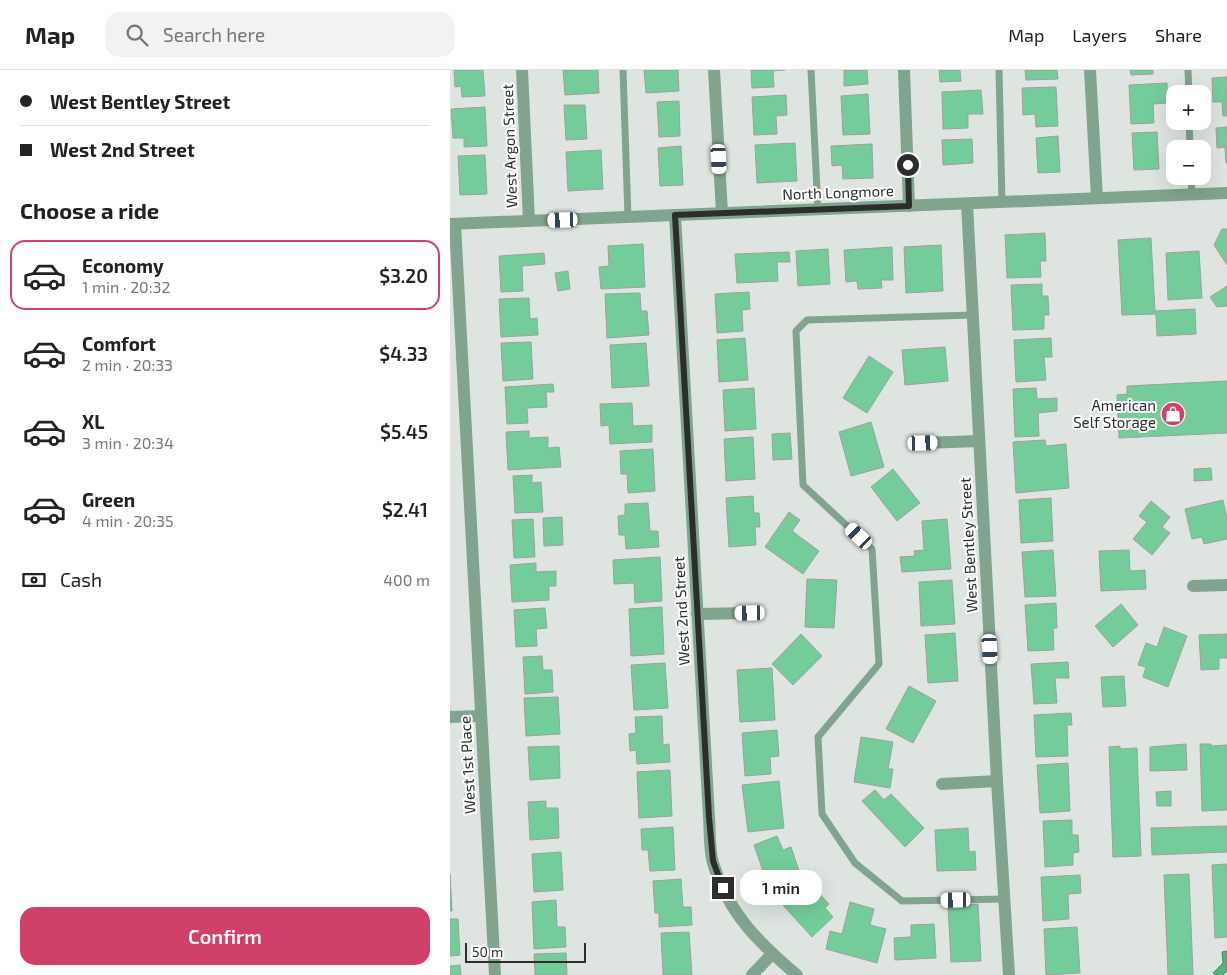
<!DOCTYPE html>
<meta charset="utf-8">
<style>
body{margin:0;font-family:"Exo 2",sans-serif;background:#f2f2f2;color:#222;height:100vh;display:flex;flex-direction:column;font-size:19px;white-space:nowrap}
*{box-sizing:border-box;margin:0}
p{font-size:16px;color:#767676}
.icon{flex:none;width:28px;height:28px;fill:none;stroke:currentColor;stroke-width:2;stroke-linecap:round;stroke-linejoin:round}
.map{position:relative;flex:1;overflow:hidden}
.details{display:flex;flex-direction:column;background:#fff;width:450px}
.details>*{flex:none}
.hud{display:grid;align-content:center;height:110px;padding:0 20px;background:#fff}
.controls{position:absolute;left:716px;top:15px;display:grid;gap:10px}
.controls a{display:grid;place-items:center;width:45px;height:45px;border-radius:10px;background:#fff;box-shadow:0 5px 20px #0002;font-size:25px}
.scale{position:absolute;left:15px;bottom:12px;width:121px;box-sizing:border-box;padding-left:5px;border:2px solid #2b2e2c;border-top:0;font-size:14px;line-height:18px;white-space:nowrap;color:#2b2e2c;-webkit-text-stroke:4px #fff;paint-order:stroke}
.end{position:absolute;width:22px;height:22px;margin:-11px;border:6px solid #2b2e2c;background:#fff;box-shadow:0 0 0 2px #fff}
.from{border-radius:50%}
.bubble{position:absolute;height:35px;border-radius:15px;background:#fff;box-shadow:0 5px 20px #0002;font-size:16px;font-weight:600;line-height:35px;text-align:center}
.car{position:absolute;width:15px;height:30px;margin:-15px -8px;border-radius:6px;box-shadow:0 0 4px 1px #0007;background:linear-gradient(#fff 24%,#345 0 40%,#fff 0 76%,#345 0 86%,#fff 0)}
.hud b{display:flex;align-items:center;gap:18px;height:48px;font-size:19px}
.hud b+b{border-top:1px solid #e0e0e0}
.hud i{width:12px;height:12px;background:#222}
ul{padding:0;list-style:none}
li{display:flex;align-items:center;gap:15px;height:70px;margin:0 10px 8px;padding:0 10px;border:2px solid transparent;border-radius:15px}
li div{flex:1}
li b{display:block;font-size:19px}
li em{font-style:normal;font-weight:600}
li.on{border-color:#cf4169}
li>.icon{width:45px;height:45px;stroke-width:1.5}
h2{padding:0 20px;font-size:22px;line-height:60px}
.pay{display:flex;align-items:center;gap:12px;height:55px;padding:0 20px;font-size:19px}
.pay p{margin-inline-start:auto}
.button{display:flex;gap:10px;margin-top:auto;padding:10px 20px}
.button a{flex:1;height:58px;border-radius:15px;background:#cf4169;color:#fff;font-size:20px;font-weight:600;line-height:58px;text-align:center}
header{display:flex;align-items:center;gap:30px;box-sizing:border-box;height:70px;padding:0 25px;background:#fff;border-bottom:1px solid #e0e0e0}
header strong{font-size:24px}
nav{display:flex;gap:28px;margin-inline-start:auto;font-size:18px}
.search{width:350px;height:45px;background:#f2f2f2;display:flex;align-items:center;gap:12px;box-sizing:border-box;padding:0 18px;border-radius:15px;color:#767676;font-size:19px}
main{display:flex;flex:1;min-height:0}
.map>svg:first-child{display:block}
.water{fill:#58b07f;stroke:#4a8966}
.building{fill:#74cc9a;stroke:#9ba29d}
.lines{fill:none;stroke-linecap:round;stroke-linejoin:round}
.service{stroke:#81a48e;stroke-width:7}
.minor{stroke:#81a48e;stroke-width:12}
.tertiary{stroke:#81a48e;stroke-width:12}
.route{stroke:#2b2e2c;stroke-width:6}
.labels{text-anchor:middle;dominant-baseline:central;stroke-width:4;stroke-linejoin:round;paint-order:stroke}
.street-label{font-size:15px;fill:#2b2e2c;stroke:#fff}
.poi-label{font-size:15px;fill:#2b2e2c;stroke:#fff;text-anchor:end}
</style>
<header>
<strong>Map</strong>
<div class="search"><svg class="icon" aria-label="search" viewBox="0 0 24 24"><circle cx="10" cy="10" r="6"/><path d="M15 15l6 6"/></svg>Search here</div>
<nav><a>Map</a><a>Layers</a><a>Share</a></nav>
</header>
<main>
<section class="details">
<div class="hud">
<b><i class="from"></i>West Bentley Street</b>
<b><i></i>West 2nd Street</b>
</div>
<h2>Choose a ride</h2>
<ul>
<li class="on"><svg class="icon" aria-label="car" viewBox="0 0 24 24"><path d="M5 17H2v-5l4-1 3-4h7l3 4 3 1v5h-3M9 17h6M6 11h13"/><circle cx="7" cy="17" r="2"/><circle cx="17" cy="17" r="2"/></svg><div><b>Economy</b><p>1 min · 20:32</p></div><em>$3.20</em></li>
<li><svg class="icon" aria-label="car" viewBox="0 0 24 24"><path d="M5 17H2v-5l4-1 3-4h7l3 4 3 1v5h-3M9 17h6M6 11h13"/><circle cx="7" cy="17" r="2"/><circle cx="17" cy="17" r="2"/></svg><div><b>Comfort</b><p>2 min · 20:33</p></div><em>$4.33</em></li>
<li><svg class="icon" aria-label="car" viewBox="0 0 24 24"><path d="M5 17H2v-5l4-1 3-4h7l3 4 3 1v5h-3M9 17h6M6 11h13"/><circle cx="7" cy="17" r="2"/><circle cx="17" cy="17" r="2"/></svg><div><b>XL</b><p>3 min · 20:34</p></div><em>$5.45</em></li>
<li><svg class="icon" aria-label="car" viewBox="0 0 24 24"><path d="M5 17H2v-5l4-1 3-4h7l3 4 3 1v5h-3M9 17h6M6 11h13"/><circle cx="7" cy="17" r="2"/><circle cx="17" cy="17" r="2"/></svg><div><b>Green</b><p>4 min · 20:35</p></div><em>$2.41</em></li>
</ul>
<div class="pay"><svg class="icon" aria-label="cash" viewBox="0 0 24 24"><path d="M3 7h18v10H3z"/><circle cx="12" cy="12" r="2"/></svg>Cash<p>400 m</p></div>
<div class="button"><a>Confirm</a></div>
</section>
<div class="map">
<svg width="777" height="905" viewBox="0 0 777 905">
<rect width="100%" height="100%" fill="#dee5e0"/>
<polygon class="water" points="777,881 777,901 773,905 766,905 763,903 773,893 772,882"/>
<g class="building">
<polygon points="4,0 33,0 35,26 12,27 11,16 5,17"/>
<polygon points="113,0 148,0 149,23 115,25"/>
<polygon points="194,0 228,0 229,21 196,23"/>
<polygon points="301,0 335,0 323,1 324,17 302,18"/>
<polygon points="394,0 417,0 418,14 394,16"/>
<polygon points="489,0 510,0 511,11 490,12"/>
<polygon points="575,0 607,0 608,9 576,10"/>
<polygon points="680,0 703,0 703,4 681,5"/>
<polygon points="777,7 777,46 773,46 772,32 763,32 762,8"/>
<polygon points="717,13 718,33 703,34 704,53 681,54 679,15"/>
<polygon points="606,17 608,56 586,57 585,44 573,45 572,18"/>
<polygon points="531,20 533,44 518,44 518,58 493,59 492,22"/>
<polygon points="418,24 420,64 393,65 391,26"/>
<polygon points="336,25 337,45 326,46 327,64 304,65 302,27"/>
<polygon points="229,31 230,66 209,67 207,32"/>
<polygon points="114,35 135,35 137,69 116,70"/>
<polygon points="35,37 37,76 14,77 14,68 3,68 1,39"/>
<polygon points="777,57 777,93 776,93 775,77 767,78 766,58"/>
<polygon points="707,62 709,99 684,100 682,63"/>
<polygon points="608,66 610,102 588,103 586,68"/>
<polygon points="522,69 523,93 493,95 492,70"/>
<polygon points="345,73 347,111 307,113 305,75"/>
<polygon points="422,74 423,108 393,109 392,95 382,96 381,76"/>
<polygon points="231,76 233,115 210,116 208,78"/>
<polygon points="151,80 153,119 118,121 116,82"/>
<polygon points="35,85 37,124 10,125 8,86"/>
<polygon points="772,159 777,159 777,195 764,175"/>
<polygon points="595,163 596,191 590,191 591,207 557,208 555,165"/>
<polygon points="701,168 705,241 745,239 746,264 707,266 706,244 672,245 668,170"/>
<polygon points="193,174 195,217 151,219 149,197 159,196 158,176"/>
<polygon points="491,175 493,221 456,223 454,177"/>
<polygon points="442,177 443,210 431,210 432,218 408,219 407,211 396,212 394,180"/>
<polygon points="378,179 380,214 348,216 346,181"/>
<polygon points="749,181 752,228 718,230 716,183"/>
<polygon points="339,182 340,192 327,192 328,211 287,213 285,184"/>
<polygon points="94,183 95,194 72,196 73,221 51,222 49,186"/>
<polygon points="118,201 120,219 108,221 105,203"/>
<polygon points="592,214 592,226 598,226 599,245 594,245 594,259 563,260 561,215"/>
<polygon points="777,216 777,236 767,237 760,227"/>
<polygon points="299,222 300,239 292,240 293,261 267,263 265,224"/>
<polygon points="190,223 191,241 197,241 199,265 157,268 155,224"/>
<polygon points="79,228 80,249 87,248 88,265 51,267 49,229"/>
<polygon points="295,268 298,310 269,312 267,270"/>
<polygon points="601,268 602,287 594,287 596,310 566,312 564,270"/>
<polygon points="81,272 83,309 53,311 51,273"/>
<polygon points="196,273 199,316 162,318 160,275"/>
<polygon points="495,277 498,311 455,315 452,280"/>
<polygon points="419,286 443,302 417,343 393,328"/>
<polygon points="777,311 777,363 669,368 667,325 677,324 677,316"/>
<polygon points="103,314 104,322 96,322 97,337 77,338 78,353 57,354 55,317"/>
<polygon points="304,318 306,359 275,361 273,320"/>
<polygon points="586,318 587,329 607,328 607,341 588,343 589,366 565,367 563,319"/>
<polygon points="182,333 183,356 202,355 202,372 160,374 159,355 151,356 150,334"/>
<polygon points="421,352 434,397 401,406 389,362"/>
<polygon points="79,361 79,368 98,367 98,378 109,377 111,397 58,400 56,362"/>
<polygon points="340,363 342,389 323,390 322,364"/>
<polygon points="303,367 305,409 276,411 274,369"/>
<polygon points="595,370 596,376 616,374 619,418 566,423 563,372"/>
<polygon points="203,379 205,421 178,423 177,404 171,404 170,381"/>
<polygon points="761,398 762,410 744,411 744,399"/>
<polygon points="443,399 470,433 447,451 421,417"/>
<polygon points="82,405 82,413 91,412 93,442 65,443 63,406"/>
<polygon points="303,426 304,443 309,443 310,457 305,457 306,475 279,477 276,428"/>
<polygon points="601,428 603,471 571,473 569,430"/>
<polygon points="773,430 777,448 777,469 754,474 752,467 742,469 735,439"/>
<polygon points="701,431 720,447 712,457 720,463 702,485 683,469 697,452 689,446"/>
<polygon points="198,433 200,461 208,461 209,477 176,479 175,465 169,465 168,446 175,445 175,434"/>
<polygon points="339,442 350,450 342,461 369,481 353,504 315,477"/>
<polygon points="112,447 113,475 94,476 93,448"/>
<polygon points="83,449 85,487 64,488 62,450"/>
<polygon points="497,449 501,499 452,502 450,487 465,486 464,481 474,480 472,451"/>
<polygon points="603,480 606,526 575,527 572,482"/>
<polygon points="679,480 680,501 695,500 696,519 651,521 649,481"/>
<polygon points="210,487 212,531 185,533 184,513 164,514 163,490"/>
<polygon points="86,493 86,502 106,501 106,516 99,516 99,530 62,532 60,495"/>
<polygon points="357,509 387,510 384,558 355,557"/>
<polygon points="502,510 505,554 471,556 469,512"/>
<polygon points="606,533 607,558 603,558 604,580 578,581 575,535"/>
<polygon points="671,534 688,555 663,577 645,556"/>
<polygon points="212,537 214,584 181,586 179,539"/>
<polygon points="95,538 97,558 86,559 87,576 66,577 64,540"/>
<polygon points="714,557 737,566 718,617 693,607 696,597 688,595 696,573 707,577"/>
<polygon points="505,563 508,611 478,613 475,565"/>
<polygon points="351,564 372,586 343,615 322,594"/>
<polygon points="777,564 777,588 769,588 769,599 751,600 749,565"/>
<polygon points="92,586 93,600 102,600 103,622 75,624 73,587"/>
<polygon points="618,592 619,608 605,608 607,633 584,634 581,594"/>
<polygon points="215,593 218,638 184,640 181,595"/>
<polygon points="322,598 325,650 290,652 287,600"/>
<polygon points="674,606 676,636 653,637 651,607"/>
<polygon points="459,616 486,631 463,673 436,659"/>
<polygon points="108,627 110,664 76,666 74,628"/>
<polygon points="621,643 622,655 617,655 618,686 586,687 584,645"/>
<polygon points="212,646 213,675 219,674 220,692 187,694 186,680 180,681 179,664 186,663 185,647"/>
<polygon points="327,660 329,686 320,687 321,704 295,706 292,663"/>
<polygon points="411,667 443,672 438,699 443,699 440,718 404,712"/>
<polygon points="736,674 737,700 700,701 700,677"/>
<polygon points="750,674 761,674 761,676 777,675 777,740 752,741"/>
<polygon points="109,676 110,708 80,710 78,677"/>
<polygon points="670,676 670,679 687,678 691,786 663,787 659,677"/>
<polygon points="618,693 620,741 590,743 587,695"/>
<polygon points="220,700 222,746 189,748 187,702"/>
<polygon points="329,711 334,758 298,762 292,715"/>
<polygon points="425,720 434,730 441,724 474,758 455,777 412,731"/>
<polygon points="721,721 721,736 707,736 706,722"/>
<polygon points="96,731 96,738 108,738 109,768 80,770 78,732"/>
<polygon points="622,750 622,765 628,765 629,782 623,783 623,795 595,797 593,751"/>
<polygon points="777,756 777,782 702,785 701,758"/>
<polygon points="223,757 225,800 200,801 198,780 192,780 191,759"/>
<polygon points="518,758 519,782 525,781 526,800 487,801 485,760"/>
<polygon points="327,766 333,780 341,777 351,807 315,820 309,803 313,801 304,775"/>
<polygon points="111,782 113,820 84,822 82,784"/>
<polygon points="777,794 777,867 765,868 762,795"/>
<polygon points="0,804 2,841 0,841"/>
<polygon points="739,804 743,905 718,905 714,805"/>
<polygon points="630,805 631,823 618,824 619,849 593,851 591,807"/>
<polygon points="231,809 233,837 241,837 242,855 209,857 209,843 205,843 203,811"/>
<polygon points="357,810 379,834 375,838 383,847 362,867 332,834"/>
<polygon points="106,830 107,857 115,857 116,877 84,879 82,832"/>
<polygon points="400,832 424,839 420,855 436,859 427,893 376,879 380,861 392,864"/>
<polygon points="528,834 531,891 501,892 498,836"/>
<polygon points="0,849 8,849 10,885 0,886"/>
<polygon points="484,854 486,888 445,890 444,868 461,867 461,855"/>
<polygon points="627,857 630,903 596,905 594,859"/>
<polygon points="239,862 242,905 213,905 211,863"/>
<polygon points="116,883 117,905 85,905 84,884"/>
<polygon points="10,895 11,905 0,905 0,896"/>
</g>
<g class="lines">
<g class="service">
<polyline points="173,0 178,147"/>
<polyline points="361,0 368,140"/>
<polyline points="549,0 552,132"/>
<polyline points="738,0 739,24"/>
<polyline points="739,51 740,79"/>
<polyline points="741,106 742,124"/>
<polyline points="523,245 357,250 346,261 353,415 422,479 429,594 368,667 372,744 405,793 452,831 555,829"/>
</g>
<g class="minor">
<polyline points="72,0 79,151"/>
<polyline points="264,0 272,143"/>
<polyline points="454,0 459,136"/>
<polyline points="640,0 647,128"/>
<polyline points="517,134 547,711 559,905"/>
<path d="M 225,145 L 259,747 C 260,761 259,779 263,793 C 278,843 309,873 347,905"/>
<polyline points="5,154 45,905"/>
<polyline points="473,373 529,371"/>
<polyline points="743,516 777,515"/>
<polyline points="247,544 300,543"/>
<polyline points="0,647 30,646"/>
<polyline points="492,714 547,711"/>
<polyline points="302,905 322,884"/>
</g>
<polyline class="tertiary" points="0,154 777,123"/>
</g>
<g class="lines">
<polyline class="route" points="273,818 263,791 259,747 225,145 459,136 458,95"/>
</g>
<defs>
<g id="shop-disc" transform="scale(1.25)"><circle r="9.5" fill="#cf4169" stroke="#fff"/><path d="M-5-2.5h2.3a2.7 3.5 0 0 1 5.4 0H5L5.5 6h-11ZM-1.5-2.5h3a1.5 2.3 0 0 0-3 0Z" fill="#fff"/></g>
</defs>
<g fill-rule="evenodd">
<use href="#shop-disc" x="723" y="344"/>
</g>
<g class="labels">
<g class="street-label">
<text transform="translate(59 76) rotate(-92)">West Argon Street</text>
<text transform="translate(388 122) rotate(-2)">North Longmore</text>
<text transform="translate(518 475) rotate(-93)">West Bentley Street</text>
<text transform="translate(231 541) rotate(-93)">West 2nd Street</text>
<text transform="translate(17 695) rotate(-93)">West 1st Place</text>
</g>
<g class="poi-label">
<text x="706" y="335">American<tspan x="706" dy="17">Self Storage</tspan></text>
</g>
</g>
</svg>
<div class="controls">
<a>+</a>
<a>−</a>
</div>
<div class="scale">50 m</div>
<i class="end from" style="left:458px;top:95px"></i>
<i class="end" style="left:273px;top:818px"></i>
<div class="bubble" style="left:290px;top:800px;width:82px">1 min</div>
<i class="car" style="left:269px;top:89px;rotate:177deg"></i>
<i class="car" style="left:113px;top:150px;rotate:268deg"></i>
<i class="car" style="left:473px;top:373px;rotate:88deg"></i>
<i class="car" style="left:409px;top:466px;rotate:313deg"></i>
<i class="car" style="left:300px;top:543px;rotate:269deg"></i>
<i class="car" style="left:540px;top:579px;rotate:177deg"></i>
<i class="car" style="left:506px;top:830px;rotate:269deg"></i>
</div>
</main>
